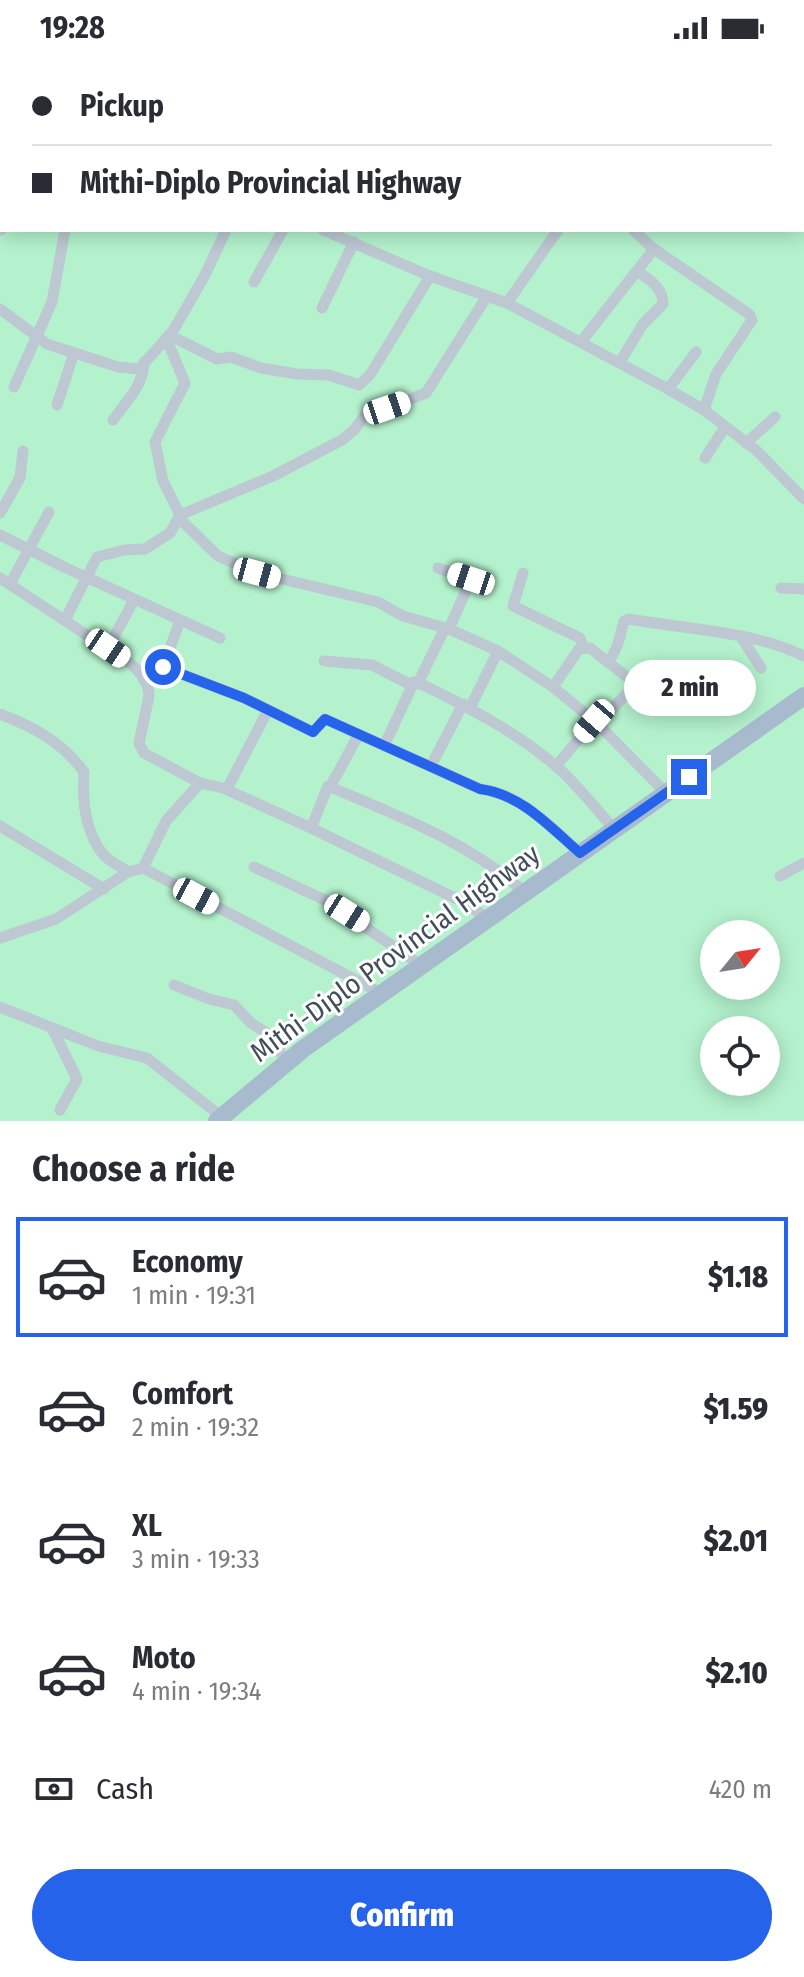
<!DOCTYPE html>
<meta charset="utf-8">
<style>
body{margin:0;font-family:"Fira Sans Condensed",sans-serif;background:#f2f2f3;color:#2b2b33;height:100vh;display:flex;flex-direction:column;font-size:30px;white-space:nowrap}
*{box-sizing:border-box;margin:0}
p{font-size:26px;color:#7c7c81}
.icon{flex:none;width:44px;height:44px;fill:none;stroke:currentColor;stroke-width:2;stroke-linecap:round;stroke-linejoin:round}
.map{position:relative;height:1065px;overflow:hidden}
.side{display:flex;flex-direction:column;background:#fff;flex:1}
.side>*{flex:none}
.top-card{position:absolute;left:0px;top:0px;width:804px;height:176px;box-shadow:0 4px 20px #0003;display:grid;align-content:center;height:176px;padding:0 32px;background:#fff}
.needle{width:52px;rotate:60deg}
.buttons{position:absolute;left:700px;top:864px;display:grid;gap:16px}
.buttons a{display:grid;place-items:center;width:80px;height:80px;border-radius:50%;background:#fff;box-shadow:0 4px 20px #0003;font-size:40px}
.end{position:absolute;width:36px;height:36px;margin:-18px;border:10px solid #2563eb;background:#fff;box-shadow:0 0 0 4px #fff}
.from{border-radius:50%}
.bubble{position:absolute;height:56px;border-radius:28px;background:#fff;box-shadow:0 4px 20px #0003;font-size:26px;font-weight:800;line-height:56px;text-align:center}
.car{position:absolute;width:24px;height:48px;margin:-24px -12px;border-radius:10px;box-shadow:0 0 6px 2px #0007;background:linear-gradient(#fff 24%,#345 0 40%,#fff 0 76%,#345 0 86%,#fff 0)}
.top-card b{display:flex;align-items:center;gap:28px;height:76px;font-size:30px}
.top-card b+b{border-top:2px solid #e1e1e2}
.top-card i{width:20px;height:20px;background:#2b2b33}
ul{padding:0;list-style:none}
li{display:flex;align-items:center;gap:24px;height:120px;margin:0 16px 12px;padding:0 16px;border:4px solid transparent;border-radius:0px}
li div{flex:1}
li b{display:block;font-size:30px}
li em{font-style:normal;font-weight:800}
li.current{border-color:#2563eb}
li>.icon{width:72px;height:72px;stroke-width:1.5}
h2{padding:0 32px;font-size:36px;line-height:96px}
.pay{display:flex;align-items:center;gap:20px;height:88px;padding:0 32px;font-size:30px}
.pay p{margin-inline-start:auto}
.cta{display:flex;gap:16px;margin-top:auto;padding:16px 32px}
.cta a{flex:1;height:92px;border-radius:48px;background:#2563eb;color:#fff;font-size:32px;font-weight:800;line-height:92px;text-align:center}
.status{display:flex;justify-content:space-between;align-items:center;height:56px;padding:0 40px;background:#fff;direction:ltr}
.status svg{height:22px;fill:currentColor}
.map>svg:first-child{display:block}
.green{fill:#b4f2cd;fill-rule:evenodd}
.lines{fill:none;stroke-linecap:round;stroke-linejoin:round}
.minor{stroke:#bdc8d3;stroke-width:11}
.primary{stroke:#a8bbce;stroke-width:18}
.route{stroke:#2563eb;stroke-width:10}
.labels{text-anchor:middle;dominant-baseline:central;stroke-width:6;stroke-linejoin:round;paint-order:stroke}
.street-label{font-size:28px;fill:#424f5b;stroke:#fff}
</style>
<div class="status"><b>19:28</b><svg viewBox="0 0 49 12"><path d="M0 12V9h3v3zM5 12V6h3v6zM10 12V3h3v9zM15 12V0h3v12zM26 1h20v11H26zM47 4h2v5h-2z"/></svg></div>
<div class="map">
<svg width="804" height="1065" viewBox="0 0 804 1065">
<rect width="100%" height="100%" fill="#efebeb"/>
<path class="green" d="M 0,0 L 804,0 L 804,1065 L 0,1065 ZM 2,2 L 802,2 L 802,174 L 2,174 ZM 714,878 L 766,878 L 766,930 L 714,930 ZM 714,974 L 766,974 L 766,1026 L 714,1026 Z"/>
<g class="lines">
<g class="minor">
<polyline points="47,0 50,2"/>
<polyline points="221,0 224,2"/>
<polyline points="333,0 340,2"/>
<polyline points="485,0 490,2"/>
<polyline points="292,2 293,0"/>
<polyline points="537,2 542,2"/>
<polyline points="750,2 751,0"/>
<polyline points="802,88 804,88"/>
<polyline points="0,174 2,173"/>
<polyline points="323,174 430,220 507,247 668,333 704,354 756,394 804,443"/>
<polyline points="633,174 654,193 749,258 752,264 716,318 704,354"/>
<polyline points="254,226 283,174"/>
<polyline points="507,247 558,174"/>
<polyline points="322,252 354,186"/>
<polyline points="0,253 47,288 118,311 139,313 173,275 205,219 226,174"/>
<polyline points="169,279 217,303 231,301 261,312 297,318 329,319 359,329 370,319 430,220"/>
<polyline points="166,282 185,327 155,386 163,425 184,467 218,500 257,517 378,546 403,560 449,573 498,595 553,631 598,668 666,737"/>
<polyline points="581,286 654,193"/>
<path d="M 620,306 L 643,268 L 663,248 C 663,231 649,224 637,215"/>
<polyline points="14,331 52,246 65,174"/>
<polyline points="668,333 696,296"/>
<polyline points="57,349 74,297"/>
<path d="M 113,364 C 127,344 143,331 144,306"/>
<polyline points="746,387 775,361"/>
<polyline points="705,402 725,371"/>
<polyline points="0,457 20,422 23,395"/>
<polyline points="0,479 66,512 220,582"/>
<polyline points="438,512 475,525"/>
<polyline points="523,517 513,550 580,582 583,591"/>
<polyline points="0,522 131,608 141,618 148,632 149,640 139,687 144,697 200,727 223,732 311,772 459,844 489,863"/>
<polyline points="10,528 49,456"/>
<polyline points="781,532 804,533"/>
<polyline points="65,564 97,501 124,494 145,493 170,477 180,459 273,420 342,384 354,374 369,354 387,352 426,337 487,240"/>
<polyline points="449,573 471,523"/>
<polyline points="742,582 761,612"/>
<polyline points="108,592 134,544"/>
<polyline points="324,605 372,609 413,630"/>
<path d="M 609,607 L 618,588 L 624,565 L 629,563 C 684,573 753,575 804,600"/>
<polyline points="163,611 180,565"/>
<path d="M 144,624 L 163,611 L 244,642 L 313,676 L 325,663 L 480,733 C 521,738 551,771 580,797"/>
<polyline points="418,627 445,572"/>
<polyline points="633,628 642,613"/>
<polyline points="553,631 579,593 590,592 632,625 633,631 598,668"/>
<polyline points="470,652 498,595"/>
<path d="M 0,658 C 34,671 62,686 84,716 C 82,743 85,774 102,797 C 108,805 120,810 128,816"/>
<path d="M 384,690 L 414,626 L 423,629 C 470,652 516,676 556,710 C 577,728 596,753 615,774"/>
<polyline points="431,710 463,648"/>
<polyline points="556,710 594,665"/>
<polyline points="330,731 359,678"/>
<polyline points="227,733 268,654"/>
<polyline points="0,770 104,833"/>
<path d="M 311,772 L 328,730 C 396,759 470,786 525,837"/>
<polyline points="254,811 327,845 422,910"/>
<polyline points="143,812 166,765 200,727"/>
<polyline points="780,820 804,807"/>
<polyline points="0,882 56,863 128,816 143,812 383,938"/>
<polyline points="174,929 209,943 234,949 251,967 268,978 287,1006"/>
<polyline points="0,951 98,990 147,1002 222,1061"/>
<polyline points="52,972 77,1023 60,1054"/>
</g>
<polyline class="primary" points="217,1065 303,993 804,640"/>
</g>
<g class="lines">
<path class="route" d="M 163,611 L 244,642 L 313,676 L 325,663 L 480,733 C 521,738 550,771 580,797 L 689,721"/>
</g>
<g class="labels">
<g class="street-label">
<text transform="translate(395 897) rotate(-36)">Mithi-Diplo Provincial Highway</text>
</g>
</g>
</svg>
<div class="buttons">
<a><svg class="needle" viewBox="-14 -14 28 28"><path d="M0-13l5 13h-10z" fill="#e53935"/><path d="M0 13l5-13h-10z" fill="#7c7c81"/></svg></a>
<a><svg class="icon" aria-label="locate" viewBox="0 0 24 24"><circle cx="12" cy="12" r="6"/><path d="M12 2v4M12 18v4M2 12h4M18 12h4"/></svg></a>
</div>
<i class="end from" style="left:163px;top:611px"></i>
<i class="end" style="left:689px;top:721px"></i>
<div class="bubble" style="left:624px;top:604px;width:132px">2 min</div>
<i class="car" style="left:387px;top:352px;rotate:71deg"></i>
<i class="car" style="left:257px;top:517px;rotate:105deg"></i>
<i class="car" style="left:471px;top:523px;rotate:288deg"></i>
<i class="car" style="left:108px;top:592px;rotate:124deg"></i>
<i class="car" style="left:594px;top:665px;rotate:221deg"></i>
<i class="car" style="left:196px;top:840px;rotate:118deg"></i>
<i class="car" style="left:347px;top:857px;rotate:122deg"></i>
<div class="top-card">
<b><i class="from"></i>Pickup</b>
<b><i></i>Mithi-Diplo Provincial Highway</b>
</div>
</div>
<section class="side">
<h2>Choose a ride</h2>
<ul>
<li class="current"><svg class="icon" aria-label="car" viewBox="0 0 24 24"><path d="M5 17H2v-5l4-1 3-4h7l3 4 3 1v5h-3M9 17h6M6 11h13"/><circle cx="7" cy="17" r="2"/><circle cx="17" cy="17" r="2"/></svg><div><b>Economy</b><p>1 min · 19:31</p></div><em>$1.18</em></li>
<li><svg class="icon" aria-label="car" viewBox="0 0 24 24"><path d="M5 17H2v-5l4-1 3-4h7l3 4 3 1v5h-3M9 17h6M6 11h13"/><circle cx="7" cy="17" r="2"/><circle cx="17" cy="17" r="2"/></svg><div><b>Comfort</b><p>2 min · 19:32</p></div><em>$1.59</em></li>
<li><svg class="icon" aria-label="car" viewBox="0 0 24 24"><path d="M5 17H2v-5l4-1 3-4h7l3 4 3 1v5h-3M9 17h6M6 11h13"/><circle cx="7" cy="17" r="2"/><circle cx="17" cy="17" r="2"/></svg><div><b>XL</b><p>3 min · 19:33</p></div><em>$2.01</em></li>
<li><svg class="icon" aria-label="car" viewBox="0 0 24 24"><path d="M5 17H2v-5l4-1 3-4h7l3 4 3 1v5h-3M9 17h6M6 11h13"/><circle cx="7" cy="17" r="2"/><circle cx="17" cy="17" r="2"/></svg><div><b>Moto</b><p>4 min · 19:34</p></div><em>$2.10</em></li>
</ul>
<div class="pay"><svg class="icon" aria-label="cash" viewBox="0 0 24 24"><path d="M3 7h18v10H3z"/><circle cx="12" cy="12" r="2"/></svg>Cash<p>420 m</p></div>
<div class="cta"><a>Confirm</a></div>
</section>
